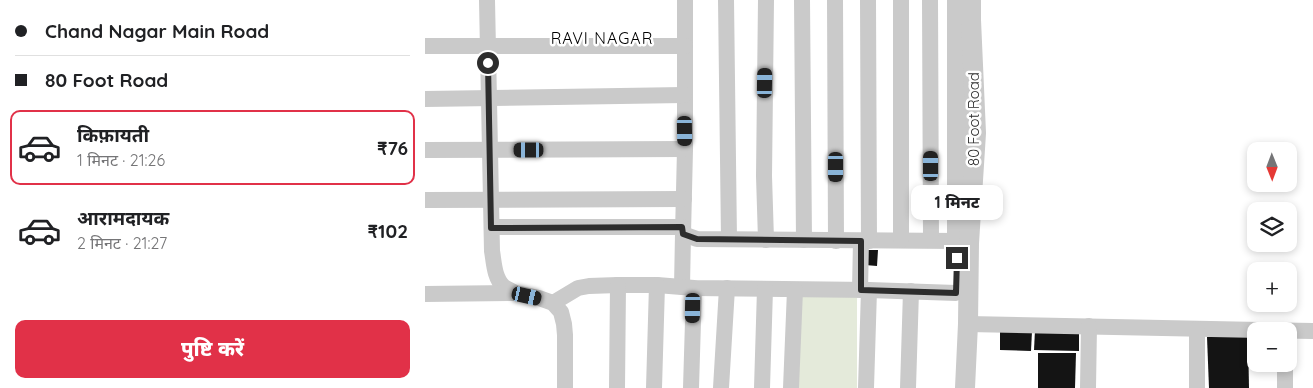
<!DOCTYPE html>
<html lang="hi">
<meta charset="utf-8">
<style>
body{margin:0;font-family:Quicksand,"Noto Sans Devanagari",sans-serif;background:#f6f6f6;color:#202124;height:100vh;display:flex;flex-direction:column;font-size:19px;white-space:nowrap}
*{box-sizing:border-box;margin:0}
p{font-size:16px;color:#757577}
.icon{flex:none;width:28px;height:28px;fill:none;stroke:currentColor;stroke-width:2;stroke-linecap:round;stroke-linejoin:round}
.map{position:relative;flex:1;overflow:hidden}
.sheet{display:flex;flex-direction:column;background:#fff;width:425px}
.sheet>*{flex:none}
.top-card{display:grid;align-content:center;height:110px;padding:0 15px;background:#fff}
.needle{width:32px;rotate:179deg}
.fabs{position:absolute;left:822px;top:142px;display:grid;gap:10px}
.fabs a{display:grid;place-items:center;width:50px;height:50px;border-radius:10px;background:#fff;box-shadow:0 2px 8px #0003;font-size:25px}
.end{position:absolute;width:22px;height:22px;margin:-11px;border:6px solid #2d2d2d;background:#fff;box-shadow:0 0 0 2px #fff}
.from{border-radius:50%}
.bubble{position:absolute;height:35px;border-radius:10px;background:#fff;box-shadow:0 2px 8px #0003;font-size:16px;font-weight:800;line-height:35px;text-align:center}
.car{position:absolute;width:15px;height:30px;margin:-15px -8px;border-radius:6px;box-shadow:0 0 4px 1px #0007;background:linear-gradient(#222 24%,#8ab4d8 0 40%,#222 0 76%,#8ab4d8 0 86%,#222 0)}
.top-card b{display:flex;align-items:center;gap:18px;height:48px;font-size:19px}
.top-card b+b{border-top:1px solid #e0e0e0}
.top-card i{width:12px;height:12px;background:#202124}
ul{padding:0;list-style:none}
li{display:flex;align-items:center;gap:15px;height:75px;margin:0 10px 8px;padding:0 5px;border:2px solid transparent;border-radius:10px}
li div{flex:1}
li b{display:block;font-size:19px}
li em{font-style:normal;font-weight:800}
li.on{border-color:#e13148}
li>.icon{width:45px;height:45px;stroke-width:1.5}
.action{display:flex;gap:10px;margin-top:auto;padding:10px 15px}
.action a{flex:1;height:58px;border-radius:10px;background:#e13148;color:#fff;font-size:20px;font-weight:800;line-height:58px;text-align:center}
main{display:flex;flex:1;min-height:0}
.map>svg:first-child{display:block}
.green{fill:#e4eada}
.building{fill:#141414}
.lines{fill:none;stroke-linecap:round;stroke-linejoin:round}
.minor{stroke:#cacaca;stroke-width:16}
.tertiary{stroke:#cacaca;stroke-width:20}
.route{stroke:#2d2d2d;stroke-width:6}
.labels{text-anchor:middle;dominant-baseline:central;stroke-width:5;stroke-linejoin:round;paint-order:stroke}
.street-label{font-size:15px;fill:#2d2d2d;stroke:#fff}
.neighbourhood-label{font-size:16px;letter-spacing:1px;fill:#000;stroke:#fff}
</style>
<main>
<section class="sheet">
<div class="top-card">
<b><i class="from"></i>Chand Nagar Main Road</b>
<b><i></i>80 Foot Road</b>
</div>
<ul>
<li class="on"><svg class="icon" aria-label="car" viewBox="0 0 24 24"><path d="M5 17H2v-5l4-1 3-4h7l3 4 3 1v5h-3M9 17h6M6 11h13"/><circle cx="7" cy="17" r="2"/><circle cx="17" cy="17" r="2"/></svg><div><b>किफ़ायती</b><p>1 मिनट · 21:26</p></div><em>₹76</em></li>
<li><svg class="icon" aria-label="car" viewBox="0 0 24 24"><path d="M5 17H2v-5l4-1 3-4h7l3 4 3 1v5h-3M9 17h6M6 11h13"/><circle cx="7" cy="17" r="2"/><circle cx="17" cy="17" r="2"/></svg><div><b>आरामदायक</b><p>2 मिनट · 21:27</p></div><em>₹102</em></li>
</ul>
<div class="action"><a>पुष्टि करें</a></div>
</section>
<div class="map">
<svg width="888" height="388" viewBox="0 0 888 388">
<rect width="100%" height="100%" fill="#fff"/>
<polygon class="green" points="375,291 432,292 432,388 372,388"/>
<g class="building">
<polygon points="440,250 453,250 452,266 440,265"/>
<polygon points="575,330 607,331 606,351 575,350"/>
<polygon points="610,330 654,331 654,351 609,350"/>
<polygon points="823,336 824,388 784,388 782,337"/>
<polygon points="613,353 651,353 650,388 613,388"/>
</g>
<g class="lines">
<g class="minor">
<path d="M 62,0 L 67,251 C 69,262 69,278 79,287 C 82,289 87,291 90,293"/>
<polyline points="260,0 260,149 258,234 272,239 532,241"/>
<polyline points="301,0 304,239"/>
<polyline points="341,0 339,176 341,240"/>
<polyline points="377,0 379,240"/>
<polyline points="410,0 411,241"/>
<polyline points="443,0 444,241"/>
<polyline points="476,0 476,240"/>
<polyline points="505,0 506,240"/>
<polyline points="0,46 260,46"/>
<polyline points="0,99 259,95"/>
<polyline points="0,150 260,149"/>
<polyline points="0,200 259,199"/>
<polyline points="67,227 257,227"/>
<polyline points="257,287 258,234"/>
<polyline points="435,290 436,241"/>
<polyline points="0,294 90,293 114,298 128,303 136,312 139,324 140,335 140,388"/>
<polyline points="128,303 153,288 164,286 193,285 232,285 269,288 444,290 531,293"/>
<polyline points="543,324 888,331"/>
<polyline points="772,329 772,388"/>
<polyline points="192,388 193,285"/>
<polyline points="229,388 232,285"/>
<polyline points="266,388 269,288"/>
<polyline points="296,388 302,288"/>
<polyline points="337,388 340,289"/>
<polyline points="366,388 370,290"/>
<polyline points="441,388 444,290"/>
<polyline points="483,388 486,291"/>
<polyline points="663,388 664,326"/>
<polyline points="860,388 860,364"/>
</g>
<g class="tertiary">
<polyline points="532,243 532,0"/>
<polyline points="540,388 543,324 544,243 551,133 546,20 546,0"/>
</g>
</g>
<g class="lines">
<polyline class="route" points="63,63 66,228 257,227 258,234 272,239 436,241 436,290 531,293 532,258"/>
</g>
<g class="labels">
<g class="street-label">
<text transform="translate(548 119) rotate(-90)">80 Foot Road</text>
</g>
<g class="neighbourhood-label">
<text x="177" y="38">RAVI NAGAR</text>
</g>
</g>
</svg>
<div class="fabs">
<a><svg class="needle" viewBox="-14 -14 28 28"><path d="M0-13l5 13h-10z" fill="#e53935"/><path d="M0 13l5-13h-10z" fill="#757577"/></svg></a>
<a><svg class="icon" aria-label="layers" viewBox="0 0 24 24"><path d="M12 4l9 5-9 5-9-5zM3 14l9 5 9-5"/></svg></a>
<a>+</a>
<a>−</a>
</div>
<i class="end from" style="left:63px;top:63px"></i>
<i class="end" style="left:532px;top:258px"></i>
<div class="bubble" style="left:486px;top:185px;width:92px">1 मिनट</div>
<i class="car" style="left:340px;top:83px;rotate:1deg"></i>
<i class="car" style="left:260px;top:131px;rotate:179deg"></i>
<i class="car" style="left:104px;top:150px;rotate:270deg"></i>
<i class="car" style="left:506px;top:166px;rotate:0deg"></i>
<i class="car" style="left:411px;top:167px;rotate:180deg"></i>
<i class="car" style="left:102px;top:296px;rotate:103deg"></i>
<i class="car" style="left:268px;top:308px;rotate:181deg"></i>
</div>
</main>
